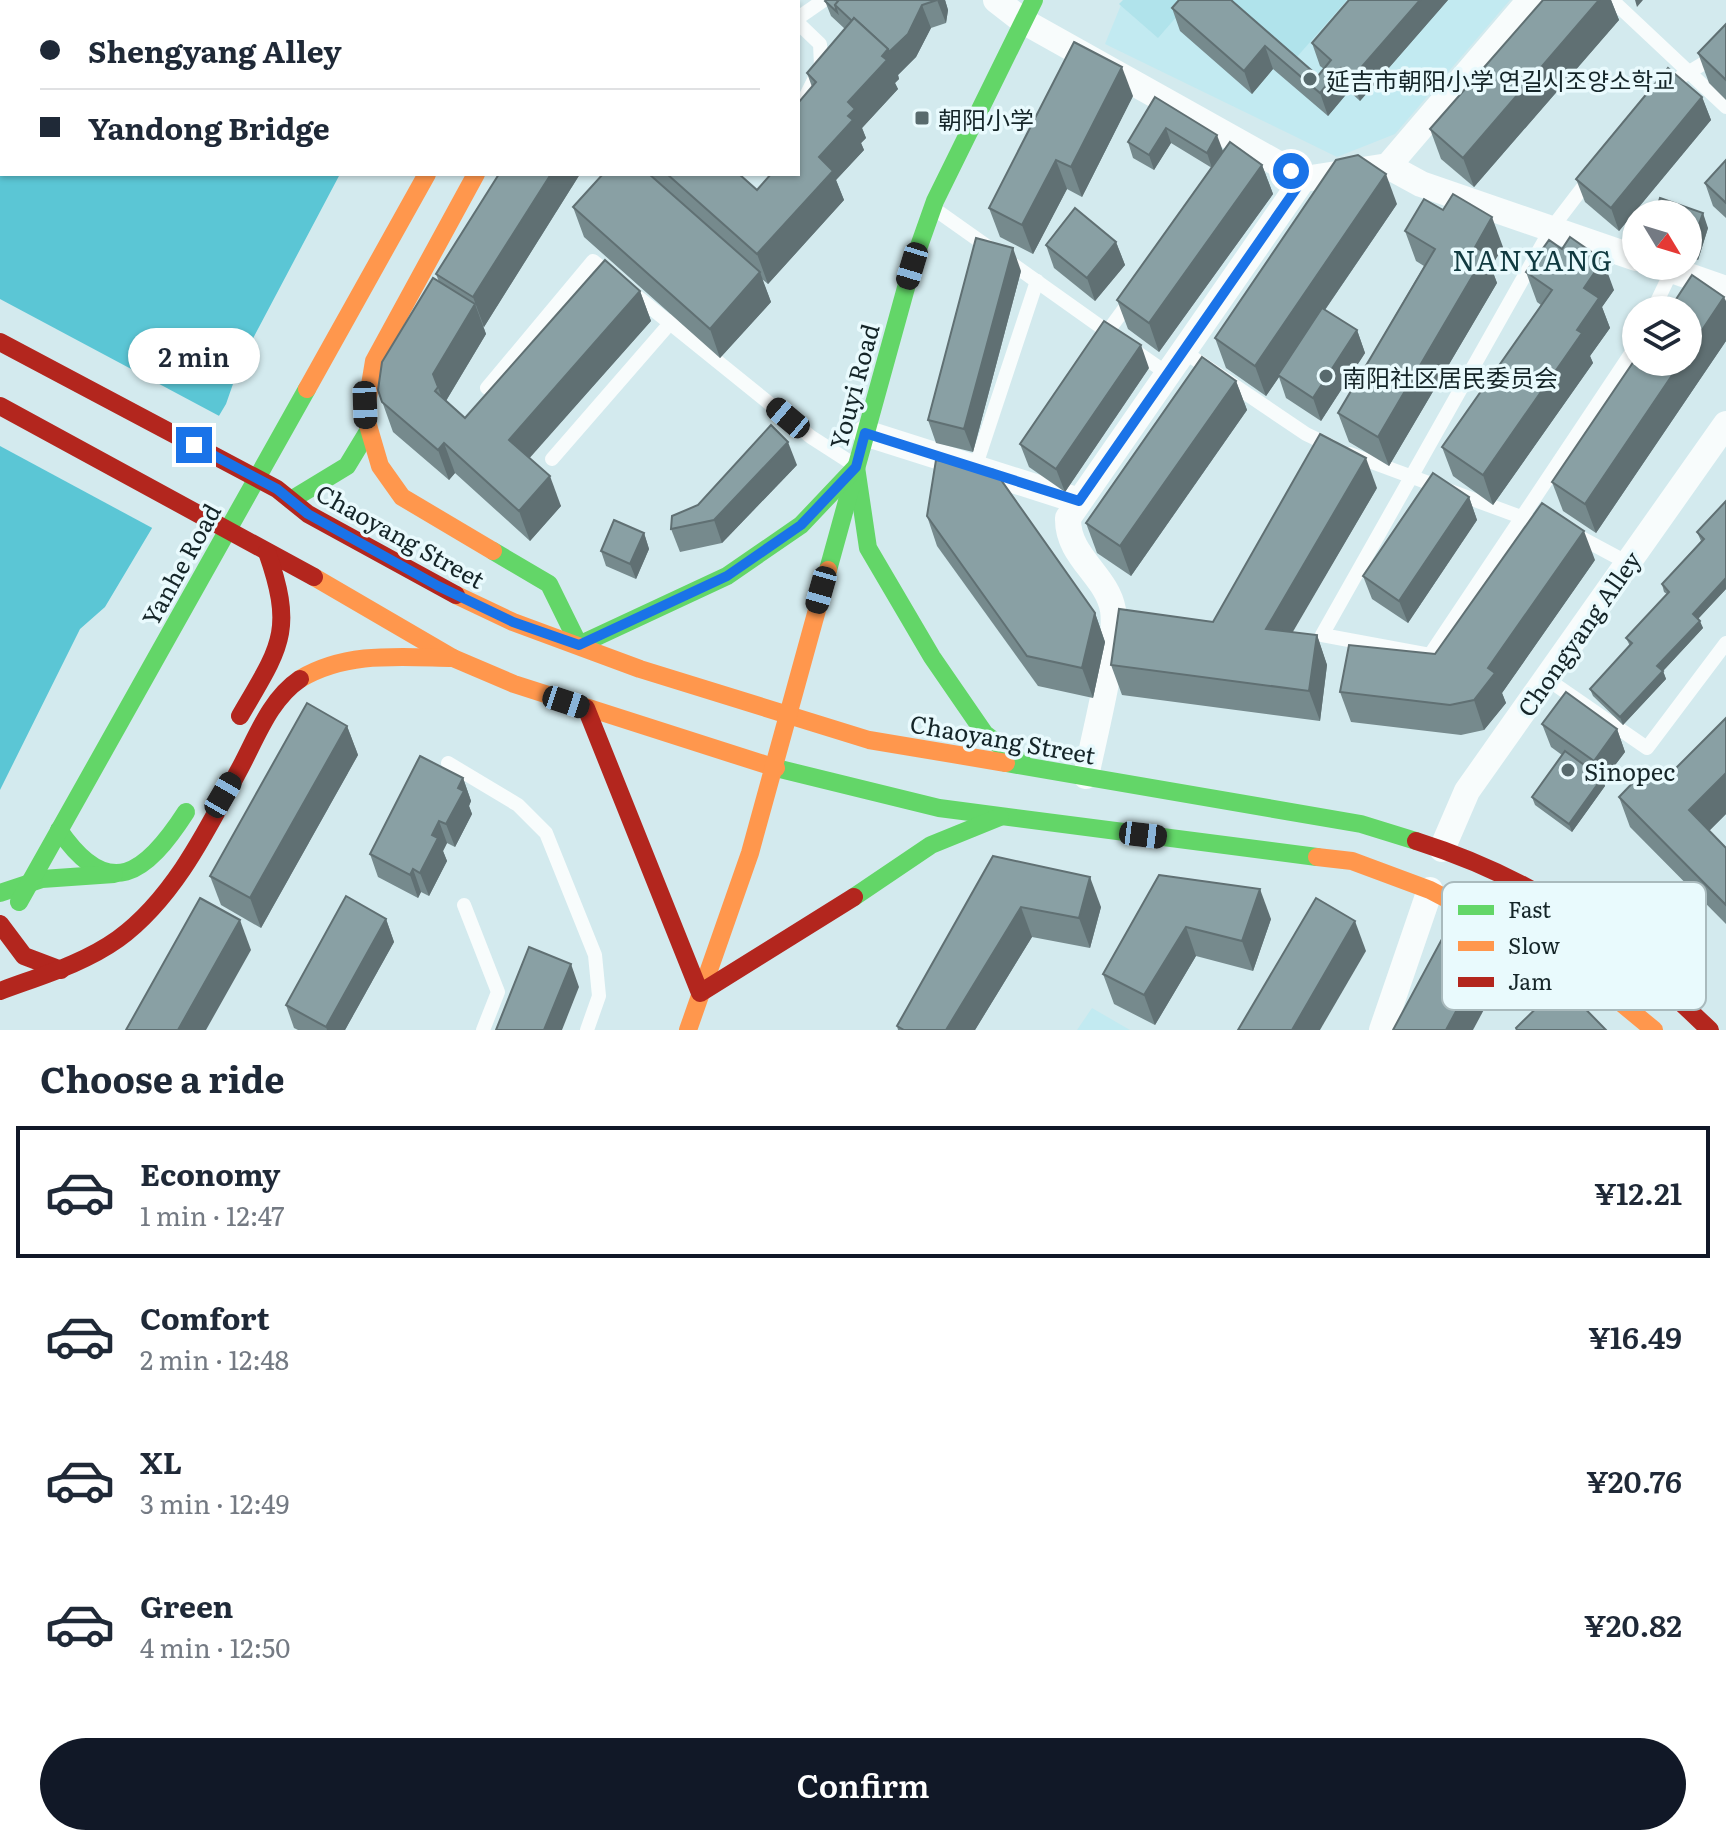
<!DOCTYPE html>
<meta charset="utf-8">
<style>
body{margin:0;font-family:Literata,"Noto Sans SC","Noto Sans KR",serif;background:#f2f2f3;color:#1f2937;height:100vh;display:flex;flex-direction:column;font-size:30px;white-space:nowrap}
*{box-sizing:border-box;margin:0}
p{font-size:26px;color:#747a83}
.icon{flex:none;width:44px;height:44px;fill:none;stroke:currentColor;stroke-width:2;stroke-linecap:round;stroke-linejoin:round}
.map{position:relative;height:1030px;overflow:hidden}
.panel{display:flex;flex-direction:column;background:#fff;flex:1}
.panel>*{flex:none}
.guide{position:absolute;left:0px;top:0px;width:800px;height:176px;box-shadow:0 2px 6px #0004;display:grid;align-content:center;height:176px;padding:0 40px;background:#fff}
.needle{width:52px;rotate:128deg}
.fabs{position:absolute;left:1622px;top:200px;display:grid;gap:16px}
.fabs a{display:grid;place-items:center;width:80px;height:80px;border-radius:50%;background:#fff;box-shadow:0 2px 6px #0004;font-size:40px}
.end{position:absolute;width:36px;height:36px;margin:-18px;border:10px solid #1a73e8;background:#fff;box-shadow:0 0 0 4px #fff}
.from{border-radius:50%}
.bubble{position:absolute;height:56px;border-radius:28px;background:#fff;box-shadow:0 2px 6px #0004;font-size:26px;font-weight:600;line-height:56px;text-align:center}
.car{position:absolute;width:24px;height:48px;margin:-24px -12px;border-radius:10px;box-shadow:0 0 6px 2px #0007;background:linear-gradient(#222 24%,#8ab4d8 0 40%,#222 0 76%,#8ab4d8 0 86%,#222 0)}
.guide b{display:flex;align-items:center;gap:28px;height:76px;font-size:30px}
.guide b+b{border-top:2px solid #e0e1e3}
.guide i{width:20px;height:20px;background:#1f2937}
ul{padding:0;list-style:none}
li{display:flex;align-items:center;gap:24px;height:132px;margin:0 16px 12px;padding:0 24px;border:4px solid transparent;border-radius:0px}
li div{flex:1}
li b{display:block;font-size:30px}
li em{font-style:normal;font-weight:600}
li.current{border-color:#111827}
li>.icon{width:72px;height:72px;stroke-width:1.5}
h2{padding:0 40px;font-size:36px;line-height:96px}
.cta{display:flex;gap:16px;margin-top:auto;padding:16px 40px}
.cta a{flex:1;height:92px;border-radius:48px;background:#111827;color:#fff;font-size:32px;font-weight:600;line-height:92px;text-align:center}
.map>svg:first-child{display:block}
.built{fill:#c2eaf1}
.green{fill:#b0e3eb}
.water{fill:#5bc6d5}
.pier{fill:#d3eaee}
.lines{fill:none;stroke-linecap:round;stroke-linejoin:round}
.lane{stroke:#f8fcfc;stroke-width:14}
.street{stroke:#f8fcfc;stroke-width:26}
.fast{stroke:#63d668;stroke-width:18}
.slow{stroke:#ff974d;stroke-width:18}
.jam{stroke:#b3261e;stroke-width:18}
.wall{fill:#768a8d}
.shaded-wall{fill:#607073}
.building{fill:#89a0a4;stroke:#607073;stroke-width:2}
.route{stroke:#1a73e8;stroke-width:10}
.poi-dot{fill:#586a6d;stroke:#e9fafd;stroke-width:3}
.labels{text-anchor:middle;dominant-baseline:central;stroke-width:7;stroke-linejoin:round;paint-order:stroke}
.poi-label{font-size:24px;fill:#152528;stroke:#e9fafd;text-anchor:start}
.street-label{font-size:24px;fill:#152528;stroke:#e9fafd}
.quarter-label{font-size:28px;letter-spacing:2px;fill:#113a40;stroke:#e9fafd}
.key{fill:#e9fafd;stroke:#a9babd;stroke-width:2}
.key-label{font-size:22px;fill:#152528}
</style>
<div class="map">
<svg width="1726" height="1030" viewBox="0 0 1726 1030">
<rect width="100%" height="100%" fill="#d3eaee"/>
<g class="built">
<polygon points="1123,0 1510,0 1395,134 1337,157 1105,44"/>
<polygon points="1092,1008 1130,1030 1077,1030"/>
</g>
<g class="green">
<polygon points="1123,0 1191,0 1158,38 1119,4"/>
<polygon points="1231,0 1347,0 1296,58"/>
</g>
<polygon class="water" points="0,0 420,0 2,2 2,174 340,174 241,361 226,404 105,607 80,629 0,790"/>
<polygon class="pier" points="0,299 223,418 156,530 0,446"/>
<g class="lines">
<g class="lane">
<polyline points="761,0 764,2"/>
<polyline points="1612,0 1726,107"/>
<polyline points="798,18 824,0"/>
<polyline points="798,23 820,44 821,66 798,112"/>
<polyline points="1664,87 1716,56 1726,46"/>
<polyline points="1590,178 1551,229 1322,635 1430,655 1636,346"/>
<polyline points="933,208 991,249"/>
<polyline points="1008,261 1115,337"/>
<polyline points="1653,310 1672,270"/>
<polyline points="1108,331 1133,297"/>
<polyline points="1132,349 1168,374"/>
<polyline points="1183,351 1306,434 1331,446"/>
<polyline points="487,388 593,261 811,437 853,464"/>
<polyline points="1350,454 1529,520"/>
<polyline points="552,459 672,321"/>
<polyline points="975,468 1037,281"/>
<polyline points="1572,533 1628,563"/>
<polyline points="1547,679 1647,748 1726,643"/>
<polyline points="448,763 518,805 546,833 595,955 599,996 587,1030"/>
<polyline points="464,905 498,992 483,1030"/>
</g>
<g class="street">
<polyline points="996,0 1023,21 1291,171 1311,178 1388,166 1421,184 1636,258"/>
<polyline points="1388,166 1530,0"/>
<polyline points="1660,266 1726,289"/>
<polyline points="865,433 1079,501"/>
<path d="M 1086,776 C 1094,737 1118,645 1113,610 C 1107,575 1067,557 1068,518 L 1305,176"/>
<polyline points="1442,849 1467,791 1726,424"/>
<polyline points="1382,1030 1430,890"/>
</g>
<g class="fast">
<polyline points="491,2 492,0"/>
<polyline points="856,467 868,548 932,657 985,734 1023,763"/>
<polyline points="291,500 347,466 367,433"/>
<polyline points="493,551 549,584 579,645"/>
<polyline points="828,570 912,266 935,201 1034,0"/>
<polyline points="579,645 727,576 801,525 856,467"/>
<polyline points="1006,763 1361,824 1416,841"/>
<polyline points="776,768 939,808 1317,857"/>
<path d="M 59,830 C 109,903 146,874 186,812"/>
<polyline points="0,893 42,879 114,874"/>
<polyline points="854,897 931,845 1000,817"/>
<polyline points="19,902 307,389"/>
</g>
<g class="slow">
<polyline points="476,174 374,361 365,415 380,466 402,497 493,551"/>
<polyline points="307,389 427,174"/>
<polyline points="314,577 453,658 514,684 776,768"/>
<polyline points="456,595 513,622 640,669 869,740 1006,763"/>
<path d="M 300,679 C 347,651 400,657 453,658"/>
<polyline points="1317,857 1352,861 1430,890 1579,968 1654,1030"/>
<polyline points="688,1030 750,853 828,570"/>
</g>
<g class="jam">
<polyline points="522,2 523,0"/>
<polyline points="0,342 277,489 308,514 456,595"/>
<polyline points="0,406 314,577"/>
<polyline points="586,708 700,993 854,897"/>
<path d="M 240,716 C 280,647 295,632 267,552"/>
<path d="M 1416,841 C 1489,864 1557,899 1618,946 C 1651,972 1680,1002 1710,1030"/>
<polyline points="0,924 24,956 61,970"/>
<path d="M 0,991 C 40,976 83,964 118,939 C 174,898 207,830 239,770 C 256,739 269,700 300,679"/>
</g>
</g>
<g class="wall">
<polygon points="590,0 726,0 725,2 589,2"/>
<polygon points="945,0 948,10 946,23 931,28 916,57 898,75 899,79 895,83 898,89 862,128 866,138 861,143 864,150 836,180 844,200 768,284 762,279 771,302 720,358 584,237 573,207 603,174 739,174 757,190 798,174 812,87 807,73 845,29 831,16 825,1"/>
<polygon points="1179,0 1318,76 1324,69 1320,66 1312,43 1349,0 1448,0 1360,101 1349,91 1328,116 1273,69 1252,94 1180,31 1172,8"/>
<polygon points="1543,0 1611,0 1619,20 1474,187 1441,159 1430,129"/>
<polygon points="1726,24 1726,100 1709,83 1698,53"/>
<polygon points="1133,96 1082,197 1067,189 1033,254 1000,237 989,208"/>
<polygon points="1155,97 1223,151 1217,161 1262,165 1273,194 1159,352 1128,329 1117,300 1212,168 1171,143 1154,170 1133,158 1128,142"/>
<polygon points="1702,97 1711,120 1619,231 1585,202 1576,179"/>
<polygon points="1726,160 1726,218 1713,206 1705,183"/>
<polygon points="499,174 580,174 484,327 483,326 486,334 446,401 465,418 640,291 651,321 529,458 561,506 530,541 455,473 449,480 393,432 378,390 439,282 436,274"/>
<polygon points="1397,204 1325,310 1357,330 1365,353 1321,421 1286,398 1279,377 1266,396 1226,368 1215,338"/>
<polygon points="1688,214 1708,228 1698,260 1688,257"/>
<polygon points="1405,231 1503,247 1491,267 1497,283 1389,466 1349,442 1338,413 1424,266 1416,261"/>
<polygon points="1116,242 1125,265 1095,301 1054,268 1046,245"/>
<polygon points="1562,249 1614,290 1602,307 1610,328 1590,356 1593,363 1493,505 1453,476 1442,447 1541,305 1537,302 1526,272"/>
<polygon points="1021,271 973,452 936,443 928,420"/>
<polygon points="1726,301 1726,341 1596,533 1563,511 1552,482"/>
<polygon points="1149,368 1065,492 1029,467 1020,444"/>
<polygon points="1236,381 1247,410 1131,576 1097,553 1086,523"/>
<polygon points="797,465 722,543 680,552 671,529"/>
<polygon points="1377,488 1292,632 1317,635 1327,665 1320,721 1122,695 1111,665 1213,622"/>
<polygon points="1469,497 1477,520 1408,623 1372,599 1363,576"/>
<polygon points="1726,501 1726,589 1698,619 1703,628 1663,671 1666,679 1623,725 1593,696 1590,689 1630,646 1626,638 1667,594 1664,592 1662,584 1701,541 1697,532"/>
<polygon points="927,516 1095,613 1105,642 1093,698 1038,686 937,546"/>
<polygon points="644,533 649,549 636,579 606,566 601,551"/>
<polygon points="1595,560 1502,693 1506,703 1484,730 1461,735 1351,722 1340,692 1435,654"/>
<polygon points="1726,718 1726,814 1709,831 1726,848 1726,924 1630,827 1619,797 1661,783"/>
<polygon points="1542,724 1617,729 1625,752 1603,781 1605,786 1572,832 1535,805 1532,797 1562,755 1551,747"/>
<polygon points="347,726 358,755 261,928 221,905 210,876"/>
<polygon points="463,778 471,801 469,806 472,814 455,847 447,843 443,851 447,861 429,896 421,892 418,898 378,877 370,854"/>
<polygon points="993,856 1101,907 1090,948 1032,937 975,1030 898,1030 897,1026"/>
<polygon points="1159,875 1271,919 1253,971 1196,956 1155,1025 1114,1004 1103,974"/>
<polygon points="386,919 394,942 345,1030 298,1030 294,1028 286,1005"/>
</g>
<g class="shaded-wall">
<polygon points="641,0 658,0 659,2 640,2"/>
<polygon points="706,0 726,0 725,2 705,2"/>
<polygon points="937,0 945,0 948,10 946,23"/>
<polygon points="1420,0 1448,0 1360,101 1352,78"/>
<polygon points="1599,0 1611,0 1619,20 1474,187 1463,158"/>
<polygon points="1635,0 1643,0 1637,7"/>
<polygon points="922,5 931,28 916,57 898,75 899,79 895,83 898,89 862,128 866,138 861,143 864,150 836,180 844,200 768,284 757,254 819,157 848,116 848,102 882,56"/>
<polygon points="1265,46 1273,69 1252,94 1244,71"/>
<polygon points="1122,67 1133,96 1082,197 1071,167"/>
<polygon points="1341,68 1349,91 1328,116 1320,93"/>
<polygon points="1702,97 1711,120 1619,231 1611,208"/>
<polygon points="1166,128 1171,143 1154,170 1149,155"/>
<polygon points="1217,135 1223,151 1212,168 1207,153"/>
<polygon points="1056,160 1067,189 1033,254 1022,225"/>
<polygon points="1262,165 1273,194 1159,352 1149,323"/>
<polygon points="551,174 580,174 484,327 473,297"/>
<polygon points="1386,174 1397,204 1266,396 1255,366"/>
<polygon points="1703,213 1708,228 1698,260 1692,244"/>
<polygon points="1492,217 1503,247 1491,267 1497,283 1389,466 1378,437 1475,247"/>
<polygon points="1116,242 1125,265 1095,301 1087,278"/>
<polygon points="1013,248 1021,271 973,452 964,429"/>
<polygon points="1603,260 1614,290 1602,307 1610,328 1590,356 1593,363 1493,505 1483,475 1577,330 1584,288"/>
<polygon points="760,272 771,302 720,358 710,329"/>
<polygon points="640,291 651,321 519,470 509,440"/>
<polygon points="1724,297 1726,301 1726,341 1596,533 1585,504 1681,362 1688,362 1688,351"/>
<polygon points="475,304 486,334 444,404 433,374"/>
<polygon points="1357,330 1365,353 1321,421 1313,398"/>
<polygon points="1141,345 1149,368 1065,492 1056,469"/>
<polygon points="1236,381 1247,410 1131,576 1120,546"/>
<polygon points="788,442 797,465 722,543 714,520"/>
<polygon points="444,443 455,473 449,480 438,450"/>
<polygon points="1366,458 1377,488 1277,659 1266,629"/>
<polygon points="550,476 561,506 530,541 519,511"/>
<polygon points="1469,497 1477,520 1408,623 1399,601"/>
<polygon points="1584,531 1595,560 1502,693 1506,703 1484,730 1474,700 1488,668"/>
<polygon points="644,533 649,549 636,579 630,564"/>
<polygon points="1726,578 1726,589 1696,621 1693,614"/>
<polygon points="1095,613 1105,642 1093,698 1082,668"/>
<polygon points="1700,621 1703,628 1663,671 1666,679 1623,725 1620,717 1657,666"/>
<polygon points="1317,635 1327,665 1320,721 1309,691"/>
<polygon points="347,726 358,755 261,928 250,898"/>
<polygon points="1617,729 1625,752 1603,781 1605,786 1572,832 1569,824 1601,780 1594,761"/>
<polygon points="1726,773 1726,814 1700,840 1689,810"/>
<polygon points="463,778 471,801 469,806 472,814 455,847 446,824 458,788"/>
<polygon points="439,821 447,843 443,851 447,861 429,896 420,873 432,835"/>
<polygon points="413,869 421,892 418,898 410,875"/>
<polygon points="1090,877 1101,907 1090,948 1079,918"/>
<polygon points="1260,889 1271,919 1253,971 1242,941"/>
<polygon points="1021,907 1032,937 975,1030 946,1030"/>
<polygon points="386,919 394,942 345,1030 327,1030 326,1027"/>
<polygon points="240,920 251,950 206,1030 178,1030"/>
<polygon points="1355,921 1366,951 1320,1030 1292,1030"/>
<polygon points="1186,927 1196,956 1155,1025 1144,995"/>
<polygon points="1490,948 1501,978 1473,1030 1446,1030"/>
<polygon points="571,964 579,987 562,1030 544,1030"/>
</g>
<g class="building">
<polygon points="590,0 641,0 640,2 589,2"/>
<polygon points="680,0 706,0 705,2 684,2"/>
<polygon points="826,0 839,0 835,5 837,12 825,1"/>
<polygon points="839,0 937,0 922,5 908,34 889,52 888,49 854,18 852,21 835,5"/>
<polygon points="1179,0 1231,0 1318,76 1331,60 1312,43 1349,0 1420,0 1352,78 1341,68 1320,93 1265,46 1244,71 1172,8"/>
<polygon points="1543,0 1599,0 1463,158 1430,129"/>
<polygon points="854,18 888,49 882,56 887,60 848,102 855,109 848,116 853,120 819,157 833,171 757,254 667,174 739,174 757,190 771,174 798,174 798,103 816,82 807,73"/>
<polygon points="1726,24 1726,80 1698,53"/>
<polygon points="1074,42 1122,67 1071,167 1056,160 1022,225 989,208"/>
<polygon points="1668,68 1702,97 1611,208 1576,179"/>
<polygon points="1155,97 1217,135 1207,153 1166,128 1149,155 1128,142"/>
<polygon points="1230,142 1262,165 1149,323 1117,300"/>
<polygon points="1358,155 1386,174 1255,366 1215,338 1336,160"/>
<polygon points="1726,160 1726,203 1705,183"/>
<polygon points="499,174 551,174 473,297 436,274"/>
<polygon points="603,174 649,174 760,272 710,329 573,207"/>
<polygon points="1453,194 1492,217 1475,247 1486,253 1378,437 1338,413 1435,249 1405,231 1424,199 1443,210"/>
<polygon points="1660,198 1703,213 1692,244 1688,243 1688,214 1655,214"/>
<polygon points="1075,208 1116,242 1087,278 1046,245"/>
<polygon points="1570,237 1603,260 1584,288 1599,298 1577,330 1582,333 1483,475 1442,447 1552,290 1526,272 1549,240 1562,249"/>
<polygon points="976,238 1013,248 964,429 928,420"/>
<polygon points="605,260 640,291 509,440 550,476 519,511 444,443 438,450 382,402 378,390 382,362 433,278 475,304 433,374 438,387 435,391 465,418"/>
<polygon points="1692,275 1724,297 1688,351 1688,310 1669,310"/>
<polygon points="1322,308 1357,330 1313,398 1278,375"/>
<polygon points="1104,321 1141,345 1056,469 1020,444"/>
<polygon points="1202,357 1236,381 1120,546 1086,523"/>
<polygon points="1636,358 1636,362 1681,362 1585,504 1552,482"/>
<polygon points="771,425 788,442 714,520 671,529 672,516 698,505"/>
<polygon points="1320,434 1366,458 1266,629 1317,635 1309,691 1111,665 1119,609 1213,622"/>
<polygon points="936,460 994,470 1095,613 1082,668 1027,656 927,516"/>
<polygon points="1433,473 1469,497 1399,601 1363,576"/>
<polygon points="1726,501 1726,578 1693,614 1700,621 1657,666 1663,671 1620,717 1590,689 1632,643 1626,638 1669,592 1662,584 1704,539 1697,532"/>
<polygon points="1542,503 1584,531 1488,668 1495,673 1474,700 1450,705 1340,692 1349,645 1435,654"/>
<polygon points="614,520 644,533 630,564 601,551"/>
<polygon points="1566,692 1617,729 1594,761 1542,724"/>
<polygon points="307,703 347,726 250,898 210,876"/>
<polygon points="1726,718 1726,773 1689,810 1726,848 1726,905 1619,797 1647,768 1661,783"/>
<polygon points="1565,751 1602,778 1569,824 1532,797"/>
<polygon points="420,756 463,778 458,788 464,791 446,824 439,821 432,835 438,838 420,873 413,869 410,875 370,854"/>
<polygon points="993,856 1090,877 1079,918 1021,907 946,1030 904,1030 897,1026"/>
<polygon points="1159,875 1260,889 1242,941 1186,927 1144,995 1103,974"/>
<polygon points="346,896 386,919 326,1027 286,1005"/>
<polygon points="200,898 240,920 178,1030 126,1030"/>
<polygon points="1316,898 1355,921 1292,1030 1238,1030"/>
<polygon points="1449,926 1490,948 1446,1030 1393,1030"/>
<polygon points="529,947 571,964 544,1030 496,1030"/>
<polygon points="1561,984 1606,1030 1517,1030 1516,1028"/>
</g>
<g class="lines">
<polyline class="route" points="194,445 277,489 308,514 438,586 513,622 579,645 727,576 801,525 856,467 865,433 1079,501 1305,176 1291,171"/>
</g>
<g class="poi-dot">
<circle cx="1310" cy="79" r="8"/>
<rect x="914" y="110" width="16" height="16" rx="4"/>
<circle cx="1326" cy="376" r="8"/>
<circle cx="1568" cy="770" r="8"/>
</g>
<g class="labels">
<g class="poi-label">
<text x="1326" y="79">延吉市朝阳小学 연길시조양소학교</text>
<text x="938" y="118">朝阳小学</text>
<text x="1342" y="376">南阳社区居民委员会</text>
<text x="1584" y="770">Sinopec</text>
</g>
<g class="street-label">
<text transform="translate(853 386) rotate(-75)">Youyi Road</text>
<text transform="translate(401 535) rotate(29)">Chaoyang Street</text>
<text transform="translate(180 564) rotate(-61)">Yanhe Road</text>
<text transform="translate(1578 633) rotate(-55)">Chongyang Alley</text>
<text transform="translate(1003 738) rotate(10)">Chaoyang Street</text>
</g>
<g class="quarter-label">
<text x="1533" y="259">NANYANG</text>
</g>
</g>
<rect x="1442" y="882" width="264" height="128" rx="12" class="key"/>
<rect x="1458" y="905" width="36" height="10" fill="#63d668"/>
<rect x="1458" y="941" width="36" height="10" fill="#ff974d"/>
<rect x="1458" y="977" width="36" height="10" fill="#b3261e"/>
<g class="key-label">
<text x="1508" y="918">Fast</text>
<text x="1508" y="954">Slow</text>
<text x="1508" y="990">Jam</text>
</g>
</svg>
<div class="fabs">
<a><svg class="needle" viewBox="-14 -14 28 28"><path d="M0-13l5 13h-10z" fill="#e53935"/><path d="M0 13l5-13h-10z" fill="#747a83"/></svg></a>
<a><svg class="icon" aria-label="layers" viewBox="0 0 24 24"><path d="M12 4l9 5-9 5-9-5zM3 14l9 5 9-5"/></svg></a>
</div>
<i class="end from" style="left:1291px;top:171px"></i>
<i class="end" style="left:194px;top:445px"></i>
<div class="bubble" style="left:128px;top:328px;width:132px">2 min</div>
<i class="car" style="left:912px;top:266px;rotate:197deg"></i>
<i class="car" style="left:365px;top:405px;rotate:178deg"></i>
<i class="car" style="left:788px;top:418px;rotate:310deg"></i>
<i class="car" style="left:821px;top:590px;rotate:196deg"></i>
<i class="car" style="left:566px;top:702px;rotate:108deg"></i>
<i class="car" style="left:223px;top:795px;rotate:30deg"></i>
<i class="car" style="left:1143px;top:835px;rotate:97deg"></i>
<div class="guide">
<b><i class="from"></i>Shengyang Alley</b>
<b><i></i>Yandong Bridge</b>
</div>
</div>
<section class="panel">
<h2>Choose a ride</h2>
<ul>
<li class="current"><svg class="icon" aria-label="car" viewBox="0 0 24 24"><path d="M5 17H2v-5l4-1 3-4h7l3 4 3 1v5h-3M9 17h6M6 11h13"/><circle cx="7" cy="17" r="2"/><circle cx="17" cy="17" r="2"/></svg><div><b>Economy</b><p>1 min · 12:47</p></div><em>¥12.21</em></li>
<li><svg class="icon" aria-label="car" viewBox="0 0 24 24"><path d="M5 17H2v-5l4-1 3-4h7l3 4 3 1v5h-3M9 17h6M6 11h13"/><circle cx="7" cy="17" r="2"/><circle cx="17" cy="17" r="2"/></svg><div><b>Comfort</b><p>2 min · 12:48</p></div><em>¥16.49</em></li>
<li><svg class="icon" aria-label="car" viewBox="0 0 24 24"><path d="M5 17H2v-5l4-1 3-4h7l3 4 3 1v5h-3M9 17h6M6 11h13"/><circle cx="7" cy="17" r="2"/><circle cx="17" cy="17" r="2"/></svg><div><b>XL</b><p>3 min · 12:49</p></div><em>¥20.76</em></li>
<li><svg class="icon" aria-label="car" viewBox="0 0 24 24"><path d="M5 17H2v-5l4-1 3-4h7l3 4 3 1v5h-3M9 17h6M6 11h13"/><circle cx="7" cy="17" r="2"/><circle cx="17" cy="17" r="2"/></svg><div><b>Green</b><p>4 min · 12:50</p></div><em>¥20.82</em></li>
</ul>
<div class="cta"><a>Confirm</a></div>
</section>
